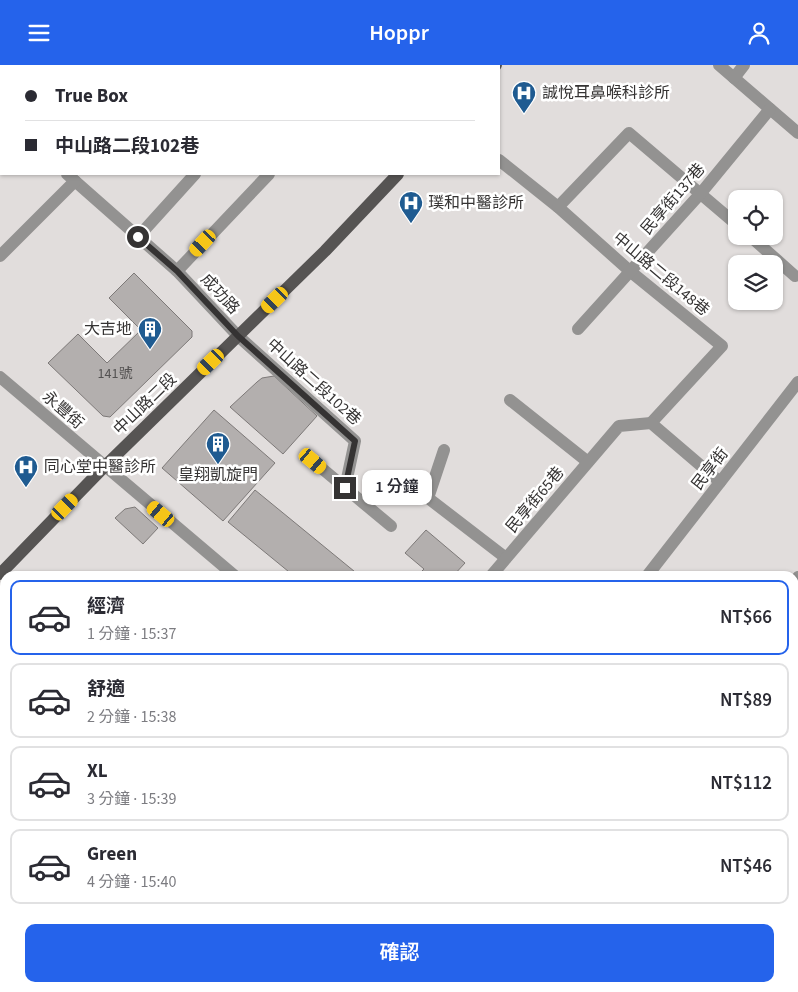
<!DOCTYPE html>
<html lang="zh-TW">
<meta charset="utf-8">
<style>
body{margin:0;font-family:"Source Sans 3","Noto Sans TC",sans-serif;background:#f7f7f7;color:#2b2b33;height:100vh;display:flex;flex-direction:column;font-size:19px;white-space:nowrap}
*{box-sizing:border-box;margin:0}
p{font-size:16px;color:#7c7c81}
.icon{flex:none;width:28px;height:28px;fill:none;stroke:currentColor;stroke-width:2;stroke-linecap:round;stroke-linejoin:round}
.map{position:relative;flex:1;overflow:hidden}
.details{position:absolute;left:0px;top:506px;width:799px;height:421px;display:flex;flex-direction:column;background:#fff;border-radius:15px 15px 0 0;box-shadow:0 1px 4px #0004}
.details>*{flex:none}
.guide{position:absolute;left:0px;top:0px;width:500px;height:110px;box-shadow:0 1px 4px #0004;display:grid;align-content:center;height:110px;padding:0 25px;background:#fff}
.fabs{position:absolute;left:728px;top:125px;display:grid;gap:10px}
.fabs a{display:grid;place-items:center;width:55px;height:55px;border-radius:10px;background:#fff;box-shadow:0 1px 4px #0004;font-size:25px}
.end{position:absolute;width:22px;height:22px;margin:-11px;border:6px solid #353333;background:#fff;box-shadow:0 0 0 2px #fff}
.from{border-radius:50%}
.bubble{position:absolute;height:35px;border-radius:10px;background:#fff;box-shadow:0 1px 4px #0004;font-size:16px;font-weight:600;line-height:35px;text-align:center}
.car{position:absolute;width:15px;height:30px;margin:-15px -8px;border-radius:6px;box-shadow:0 0 4px 1px #0007;background:linear-gradient(#f5c518 24%,#345 0 40%,#f5c518 0 76%,#345 0 86%,#f5c518 0)}
.guide b{display:flex;align-items:center;gap:18px;height:48px;font-size:19px}
.guide b+b{border-top:1px solid #e1e1e2}
.guide i{width:12px;height:12px;background:#2b2b33}
ul{padding:9px 0 0;list-style:none}
li{display:flex;align-items:center;gap:15px;height:75px;margin:0 10px 8px;padding:0 15px;border:2px solid #e1e1e2;border-radius:10px}
li div{flex:1}
li b{display:block;font-size:19px}
li em{font-style:normal;font-weight:600}
li.on{border-color:#2563eb}
li>.icon{width:45px;height:45px;stroke-width:1.5}
.cta{display:flex;gap:10px;margin-top:auto;padding:10px 25px}
.cta a{flex:1;height:58px;border-radius:10px;background:#2563eb;color:#fff;font-size:20px;font-weight:600;line-height:58px;text-align:center}
header{display:flex;justify-content:space-between;align-items:center;height:65px;padding:0 25px;background:#2563eb;color:#fff;font-size:22px;font-weight:600}
.map>svg:first-child{display:block}
.building{fill:#b3afae;stroke:#7d7978}
.lines{fill:none;stroke-linecap:round;stroke-linejoin:round}
.minor{stroke:#939291;stroke-width:12}
.major{stroke:#565453;stroke-width:12}
.route{stroke:#353333;stroke-width:6}
.labels{text-anchor:middle;dominant-baseline:central;stroke-width:5;stroke-linejoin:round;paint-order:stroke}
.number-label{font-size:14px;fill:#545252}
.poi-label{font-size:16px;fill:#353333;stroke:#fff;text-anchor:start}
.street-label{font-size:16px;fill:#353333;stroke:#fff}
</style>
<header><svg class="icon" aria-label="menu" viewBox="0 0 24 24"><path d="M4 6h16M4 12h16M4 18h16"/></svg>Hoppr<svg class="icon" aria-label="person" viewBox="0 0 24 24"><circle cx="12" cy="8" r="4"/><path d="M4 21q1-7 8-7t8 7"/></svg></header>
<div class="map">
<svg width="798" height="927" viewBox="0 0 798 927">
<rect width="100%" height="100%" fill="#e1dddc"/>
<g class="building">
<rect x="115" y="0" width="130" height="1"/>
<polygon points="134,208 192,266 192,272 110,352 103,351 48,298 78,269 107,298 141,265 109,233"/>
<polygon points="274,311 317,351 283,389 230,342 257,317 262,313"/>
<polygon points="214,345 275,398 223,456 162,403"/>
<polygon points="255,425 360,511 294,511 228,457"/>
<polygon points="135,442 158,463 143,479 115,453 125,444"/>
<polygon points="426,465 465,498 453,511 417,511 424,504 405,488"/>
<polygon points="535,922 589,922 585,927 532,927"/>
</g>
<g class="lines">
<g class="minor">
<polyline points="370,0 372,1"/>
<polyline points="719,0 798,68"/>
<polyline points="276,1 276,0"/>
<polyline points="343,1 344,0"/>
<polyline points="734,13 744,0"/>
<polyline points="0,51 1,52"/>
<polyline points="499,95 558,142 631,207 722,281 651,358"/>
<polyline points="67,109 177,206 238,271 355,376 345,423"/>
<polyline points="558,142 629,68 736,159"/>
<polyline points="750,171 795,211"/>
<polyline points="138,172 195,109"/>
<polyline points="0,191 75,116"/>
<polyline points="177,206 269,109"/>
<polyline points="578,264 701,128 770,44"/>
<polyline points="0,312 235,511"/>
<polyline points="510,335 588,397"/>
<polyline points="444,385 428,433 506,493"/>
<polyline points="313,396 391,461"/>
<polyline points="491,511 619,361 651,358 720,417"/>
<polyline points="647,511 798,317"/>
<polyline points="794,518 798,512"/>
<polyline points="794,536 798,539"/>
<polyline points="794,711 798,706"/>
<polyline points="0,790 5,784"/>
<polyline points="794,828 798,826"/>
<polyline points="0,888 5,892"/>
<polyline points="43,922 48,927"/>
<polyline points="748,922 754,927"/>
<polyline points="186,927 190,922"/>
<polyline points="319,927 322,922"/>
<polyline points="670,927 674,922"/>
</g>
<g class="major">
<polyline points="495,1 496,0"/>
<polyline points="0,509 104,402 325,186 398,109"/>
</g>
</g>
<g class="lines">
<polyline class="route" points="138,172 177,206 238,271 355,376 345,423"/>
</g>
<defs>
<g id="hospital-pin" transform="scale(1.25)"><path d="M0 17L-7.5 6A9.5 9.5 0 1 1 7.5 6Z" fill="#1f5b91" stroke="#fff"/><path d="M-5-5h3v3.5h4V-5h3V5h-3V1.5h-4V5h-3Z" fill="#fff"/></g>
<g id="building-pin" transform="scale(1.25)"><path d="M0 17L-7.5 6A9.5 9.5 0 1 1 7.5 6Z" fill="#1f5b91" stroke="#fff"/><path d="M-4-6H4V6H1V3H-1V6H-4ZM-2.5-4.3h1.7v1.8h-1.7ZM.8-4.3h1.7v1.8H.8ZM-2.5-1h1.7V.8h-1.7ZM.8-1h1.7V.8H.8Z" fill="#fff"/></g>
</defs>
<g fill-rule="evenodd">
<use href="#hospital-pin" x="524" y="28"/>
<use href="#hospital-pin" x="411" y="138"/>
<use href="#building-pin" x="150" y="264"/>
<use href="#building-pin" x="218" y="379"/>
<use href="#hospital-pin" x="26" y="402"/>
</g>
<g class="labels">
<g class="number-label">
<text x="115" y="309">141號</text>
</g>
<g class="poi-label">
<text x="542" y="28">誠悅耳鼻喉科診所</text>
<text x="428" y="138">璞和中醫診所</text>
<text x="132" y="264" text-anchor="end">大吉地</text>
<text x="44" y="402">同心堂中醫診所</text>
<text x="218" y="410" text-anchor="middle">皇翔凱旋門</text>
</g>
<g class="street-label">
<text transform="translate(673 134) rotate(-49)">民享街137巷</text>
<text transform="translate(661 209) rotate(40)">中山路二段148巷</text>
<text transform="translate(220 229) rotate(47)">成功路</text>
<text transform="translate(314 317) rotate(42)">中山路二段102巷</text>
<text transform="translate(145 339) rotate(-44)">中山路二段</text>
<text transform="translate(63 345) rotate(41)">永豐街</text>
<text transform="translate(710 404) rotate(-52)">民享街</text>
<text transform="translate(535 435) rotate(-50)">民享街65巷</text>
</g>
</g>
</svg>
<div class="fabs">
<a><svg class="icon" aria-label="locate" viewBox="0 0 24 24"><circle cx="12" cy="12" r="6"/><path d="M12 2v4M12 18v4M2 12h4M18 12h4"/></svg></a>
<a><svg class="icon" aria-label="layers" viewBox="0 0 24 24"><path d="M12 4l9 5-9 5-9-5zM3 14l9 5 9-5"/></svg></a>
</div>
<i class="end from" style="left:138px;top:172px"></i>
<i class="end" style="left:345px;top:423px"></i>
<div class="bubble" style="left:362px;top:405px;width:70px">1 分鐘</div>
<i class="car" style="left:203px;top:178px;rotate:223deg"></i>
<i class="car" style="left:275px;top:235px;rotate:226deg"></i>
<i class="car" style="left:211px;top:297px;rotate:226deg"></i>
<i class="car" style="left:313px;top:396px;rotate:130deg"></i>
<i class="car" style="left:65px;top:442px;rotate:44deg"></i>
<i class="car" style="left:161px;top:449px;rotate:310deg"></i>
<div class="guide">
<b><i class="from"></i>True Box</b>
<b><i></i>中山路二段102巷</b>
</div>
<section class="details">
<ul>
<li class="on"><svg class="icon" aria-label="car" viewBox="0 0 24 24"><path d="M5 17H2v-5l4-1 3-4h7l3 4 3 1v5h-3M9 17h6M6 11h13"/><circle cx="7" cy="17" r="2"/><circle cx="17" cy="17" r="2"/></svg><div><b>經濟</b><p>1 分鐘 · 15:37</p></div><em>NT$66</em></li>
<li><svg class="icon" aria-label="car" viewBox="0 0 24 24"><path d="M5 17H2v-5l4-1 3-4h7l3 4 3 1v5h-3M9 17h6M6 11h13"/><circle cx="7" cy="17" r="2"/><circle cx="17" cy="17" r="2"/></svg><div><b>舒適</b><p>2 分鐘 · 15:38</p></div><em>NT$89</em></li>
<li><svg class="icon" aria-label="car" viewBox="0 0 24 24"><path d="M5 17H2v-5l4-1 3-4h7l3 4 3 1v5h-3M9 17h6M6 11h13"/><circle cx="7" cy="17" r="2"/><circle cx="17" cy="17" r="2"/></svg><div><b>XL</b><p>3 分鐘 · 15:39</p></div><em>NT$112</em></li>
<li><svg class="icon" aria-label="car" viewBox="0 0 24 24"><path d="M5 17H2v-5l4-1 3-4h7l3 4 3 1v5h-3M9 17h6M6 11h13"/><circle cx="7" cy="17" r="2"/><circle cx="17" cy="17" r="2"/></svg><div><b>Green</b><p>4 分鐘 · 15:40</p></div><em>NT$46</em></li>
</ul>
<div class="cta"><a>確認</a></div>
</section>
</div>
